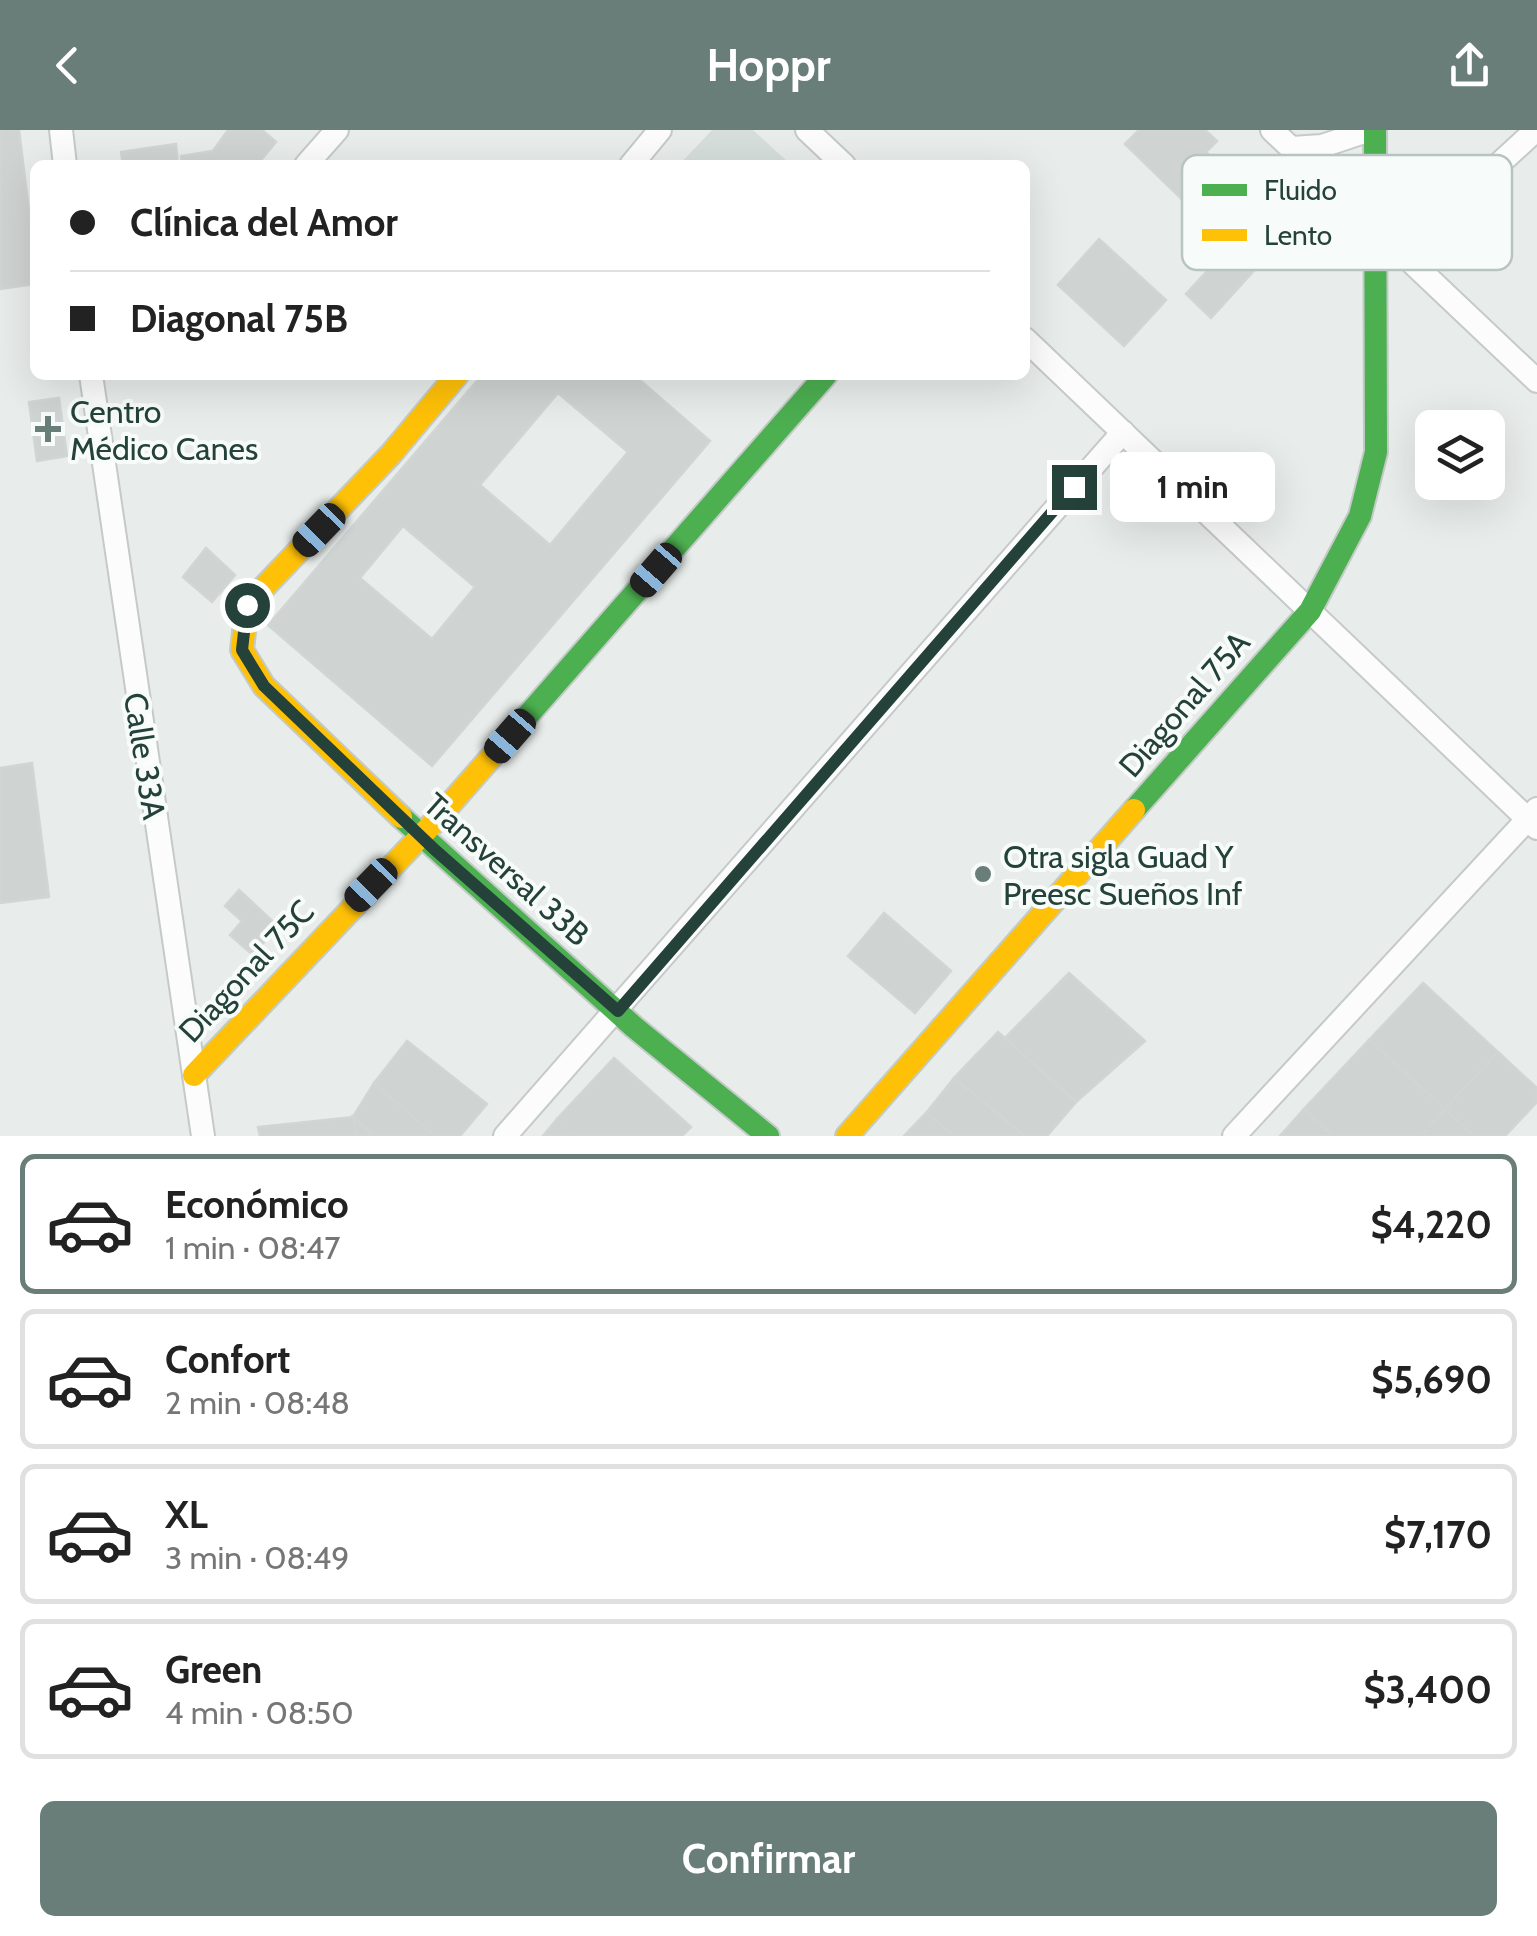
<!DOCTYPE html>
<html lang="es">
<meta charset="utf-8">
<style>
body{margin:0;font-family:Cabin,sans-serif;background:#f2f2f2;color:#222;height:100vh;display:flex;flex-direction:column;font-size:38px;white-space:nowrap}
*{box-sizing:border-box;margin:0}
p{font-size:32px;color:#767676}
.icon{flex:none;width:55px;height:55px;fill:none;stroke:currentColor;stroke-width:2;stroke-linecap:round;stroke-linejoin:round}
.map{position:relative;height:1006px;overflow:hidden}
.side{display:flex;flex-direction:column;background:#fff;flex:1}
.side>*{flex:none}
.banner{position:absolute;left:30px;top:30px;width:1000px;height:220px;border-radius:15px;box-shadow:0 10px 40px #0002;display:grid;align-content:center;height:220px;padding:0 40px;background:#fff}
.controls{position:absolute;left:1415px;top:280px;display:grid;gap:20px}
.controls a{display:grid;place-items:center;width:90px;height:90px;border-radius:15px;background:#fff;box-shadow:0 10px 40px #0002;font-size:50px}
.end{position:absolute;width:45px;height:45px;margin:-22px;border:12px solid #24423a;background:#fff;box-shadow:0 0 0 5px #fff}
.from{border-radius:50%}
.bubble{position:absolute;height:70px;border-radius:15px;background:#fff;box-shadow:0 10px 40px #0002;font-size:32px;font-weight:800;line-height:70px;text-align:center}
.car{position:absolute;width:30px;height:60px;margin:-30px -15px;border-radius:12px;box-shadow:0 0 8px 2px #0007;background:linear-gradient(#222 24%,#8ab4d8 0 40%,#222 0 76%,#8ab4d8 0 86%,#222 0)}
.banner b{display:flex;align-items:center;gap:35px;height:95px;font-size:38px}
.banner b+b{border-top:2px solid #e0e0e0}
.banner i{width:25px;height:25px;background:#222}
ul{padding:18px 0 0;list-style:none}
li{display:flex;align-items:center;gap:30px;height:140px;margin:0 20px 15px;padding:0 20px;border:5px solid #e0e0e0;border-radius:15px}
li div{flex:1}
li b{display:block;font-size:38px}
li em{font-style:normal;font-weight:800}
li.current{border-color:#697e78}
li>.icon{width:90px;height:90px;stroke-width:1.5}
.button{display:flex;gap:20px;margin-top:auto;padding:20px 40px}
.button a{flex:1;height:115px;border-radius:15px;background:#697e78;color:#fff;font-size:40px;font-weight:800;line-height:115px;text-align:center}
header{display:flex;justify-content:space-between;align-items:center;height:130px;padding:0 40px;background:#697e78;color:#fff;font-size:45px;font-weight:800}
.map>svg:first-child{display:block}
.built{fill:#d6dedb}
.building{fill:#cfd4d2;stroke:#d1d6d4;stroke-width:2.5;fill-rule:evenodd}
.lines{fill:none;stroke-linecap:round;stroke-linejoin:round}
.street-casing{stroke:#c5cac8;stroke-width:26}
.fast-casing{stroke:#c3cbc8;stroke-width:26}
.slow-casing{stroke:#c3cbc8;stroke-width:26}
.street{stroke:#fcfcfc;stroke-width:22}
.fast{stroke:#4caf50;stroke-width:22}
.slow{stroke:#ffc107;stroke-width:22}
.route{stroke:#24423a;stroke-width:12}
.poi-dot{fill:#697e78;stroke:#f7fbf9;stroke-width:4}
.labels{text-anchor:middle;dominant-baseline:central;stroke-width:8;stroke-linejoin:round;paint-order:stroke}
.poi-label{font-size:32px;fill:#24423a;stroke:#f7fbf9;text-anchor:start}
.street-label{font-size:32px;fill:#24423a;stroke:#f7fbf9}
.key{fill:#f7fbf9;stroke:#b8c4c0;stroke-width:2.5}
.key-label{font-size:28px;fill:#24423a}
</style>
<header><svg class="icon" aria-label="back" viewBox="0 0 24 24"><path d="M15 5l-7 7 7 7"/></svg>Hoppr<svg class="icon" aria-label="share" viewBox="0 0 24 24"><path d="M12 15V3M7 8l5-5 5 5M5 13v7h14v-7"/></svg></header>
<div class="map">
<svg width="1537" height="1006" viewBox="0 0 1537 1006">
<rect width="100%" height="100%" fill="#e8edeb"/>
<polygon class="built" points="712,0 753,0 787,31 783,35 679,35"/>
<g class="building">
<polygon points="0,0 19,0 35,130 35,154 0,159"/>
<polygon points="228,0 262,0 276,12 257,35 182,35 181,26 213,21"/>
<polygon points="1139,0 1205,0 1217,11 1206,22 1233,48 1198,85 1125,14"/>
<polygon points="176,14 178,35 123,35 121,22"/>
<polygon points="1284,57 1309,80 1211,188 1186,164"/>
<polygon points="1099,109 1166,170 1124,216 1058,155"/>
<path d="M 482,245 L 634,245 L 710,311 L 432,636 L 268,495 ZM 558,263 L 628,322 L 550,415 L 480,355 ZM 403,396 L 475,457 L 432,509 L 360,448 Z"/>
<polygon points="59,268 67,326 37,331 29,272"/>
<polygon points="206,418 235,445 212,472 183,447"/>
<polygon points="32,633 49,767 0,773 0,638"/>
<polygon points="239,760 278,796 253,825 230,805 242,791 225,776"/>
<polygon points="884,783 951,841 915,883 848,826"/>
<polygon points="1069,843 1145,911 1076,972 1005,908"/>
<polygon points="1423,853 1498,922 1445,979 1369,910"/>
<polygon points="998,902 1076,972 1047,1006 1025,1006 954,948"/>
<polygon points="1369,910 1445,979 1421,1006 1333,1006 1304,979"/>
<polygon points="407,911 487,974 460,1006 435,1006 374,953"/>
<polygon points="1498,922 1537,958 1537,972 1505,1006 1474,1006 1445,979"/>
<polygon points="614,928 691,997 682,1006 574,1006 557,989"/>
<polygon points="954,948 1025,1006 954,1006 926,983"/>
<polygon points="374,953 435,1006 375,1006 353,987"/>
<polygon points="1304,979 1333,1006 1280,1006"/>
<polygon points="1445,979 1474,1006 1421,1006"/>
<polygon points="926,983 954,1006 904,1006"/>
<polygon points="353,987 375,1006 356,1006"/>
<polygon points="353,987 356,1006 260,1006 258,997"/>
<polygon points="557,989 574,1006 543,1006"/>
</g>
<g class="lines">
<g class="street-casing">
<g id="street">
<polyline points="61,0 65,35"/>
<polyline points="807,0 844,35"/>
<polyline points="1272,0 1537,251"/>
<polyline points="1292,18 1322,16 1370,0"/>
<polyline points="306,35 337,0"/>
<polyline points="631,35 660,0"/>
<polyline points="1403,122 1536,0"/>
<polyline points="1025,209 1537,698"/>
<polyline points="91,245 203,1006"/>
<polyline points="505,1006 1123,302"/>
<polyline points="1234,1006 1537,679"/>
</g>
</g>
<g class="fast-casing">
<g id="fast">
<polyline points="515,600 826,245"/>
<polyline points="1134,680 1310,481 1360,386 1376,322 1375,0"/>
<polyline points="401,687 634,897 768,1006"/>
</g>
</g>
<g class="slow-casing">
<g id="slow">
<polyline points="401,687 264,556 242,520 247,475 391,324 457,245"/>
<polyline points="194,945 437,689 515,600"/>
<polyline points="847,1006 1134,680"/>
</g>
</g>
<use href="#street" class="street"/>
<use href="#fast" class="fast"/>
<use href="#slow" class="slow"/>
</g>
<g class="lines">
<polyline class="route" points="247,475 242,520 264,556 434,719 618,881 1074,357"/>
</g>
<g class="poi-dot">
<path d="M43 284h10v10h10v10h-10v10h-10v-10h-10v-10h10z"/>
<circle cx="983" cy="744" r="10"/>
</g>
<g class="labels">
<g class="poi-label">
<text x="70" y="281">Centro<tspan x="70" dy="37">Médico Canes</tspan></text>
<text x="1003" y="726">Otra sigla Guad Y<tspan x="1003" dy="37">Preesc Sueños Inf</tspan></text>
</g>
<g class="street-label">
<text transform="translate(1184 574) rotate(-49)">Diagonal 75A</text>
<text transform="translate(145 626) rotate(81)">Calle 33A</text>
<text transform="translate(507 739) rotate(42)">Transversal 33B</text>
<text transform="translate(246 841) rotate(-47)">Diagonal 75C</text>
</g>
</g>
<rect x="1182" y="25" width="330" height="115" rx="15" class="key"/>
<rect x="1202" y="54" width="45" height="12" fill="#4caf50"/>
<rect x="1202" y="99" width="45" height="12" fill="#ffc107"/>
<g class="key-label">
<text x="1264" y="70">Fluido</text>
<text x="1264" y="115">Lento</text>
</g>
</svg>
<div class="controls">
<a><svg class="icon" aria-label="layers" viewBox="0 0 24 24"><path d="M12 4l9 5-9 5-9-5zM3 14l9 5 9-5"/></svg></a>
</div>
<i class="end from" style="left:247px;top:475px"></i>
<i class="end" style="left:1074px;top:357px"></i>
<div class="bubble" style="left:1110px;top:322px;width:165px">1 min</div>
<i class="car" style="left:319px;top:400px;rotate:224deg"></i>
<i class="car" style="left:656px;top:440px;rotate:221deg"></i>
<i class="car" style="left:510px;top:606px;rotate:221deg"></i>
<i class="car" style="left:371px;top:755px;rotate:224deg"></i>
<div class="banner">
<b><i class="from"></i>Clínica del Amor</b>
<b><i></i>Diagonal 75B</b>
</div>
</div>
<section class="side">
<ul>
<li class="current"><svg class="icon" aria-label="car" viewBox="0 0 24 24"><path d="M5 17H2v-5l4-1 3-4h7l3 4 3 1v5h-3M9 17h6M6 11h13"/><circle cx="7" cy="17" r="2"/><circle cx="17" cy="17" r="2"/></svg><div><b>Económico</b><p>1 min · 08:47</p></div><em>$4,220</em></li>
<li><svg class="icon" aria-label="car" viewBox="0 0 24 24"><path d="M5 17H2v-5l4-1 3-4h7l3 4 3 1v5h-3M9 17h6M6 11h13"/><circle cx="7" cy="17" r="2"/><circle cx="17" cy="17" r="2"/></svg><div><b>Confort</b><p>2 min · 08:48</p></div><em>$5,690</em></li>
<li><svg class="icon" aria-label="car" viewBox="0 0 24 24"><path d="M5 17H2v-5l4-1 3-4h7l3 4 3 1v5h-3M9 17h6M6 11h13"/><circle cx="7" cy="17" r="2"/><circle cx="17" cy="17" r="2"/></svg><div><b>XL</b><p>3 min · 08:49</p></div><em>$7,170</em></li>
<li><svg class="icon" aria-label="car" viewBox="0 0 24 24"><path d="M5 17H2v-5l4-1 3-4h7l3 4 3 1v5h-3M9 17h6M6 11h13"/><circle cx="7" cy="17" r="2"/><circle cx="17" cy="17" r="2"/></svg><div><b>Green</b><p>4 min · 08:50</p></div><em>$3,400</em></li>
</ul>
<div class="button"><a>Confirmar</a></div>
</section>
